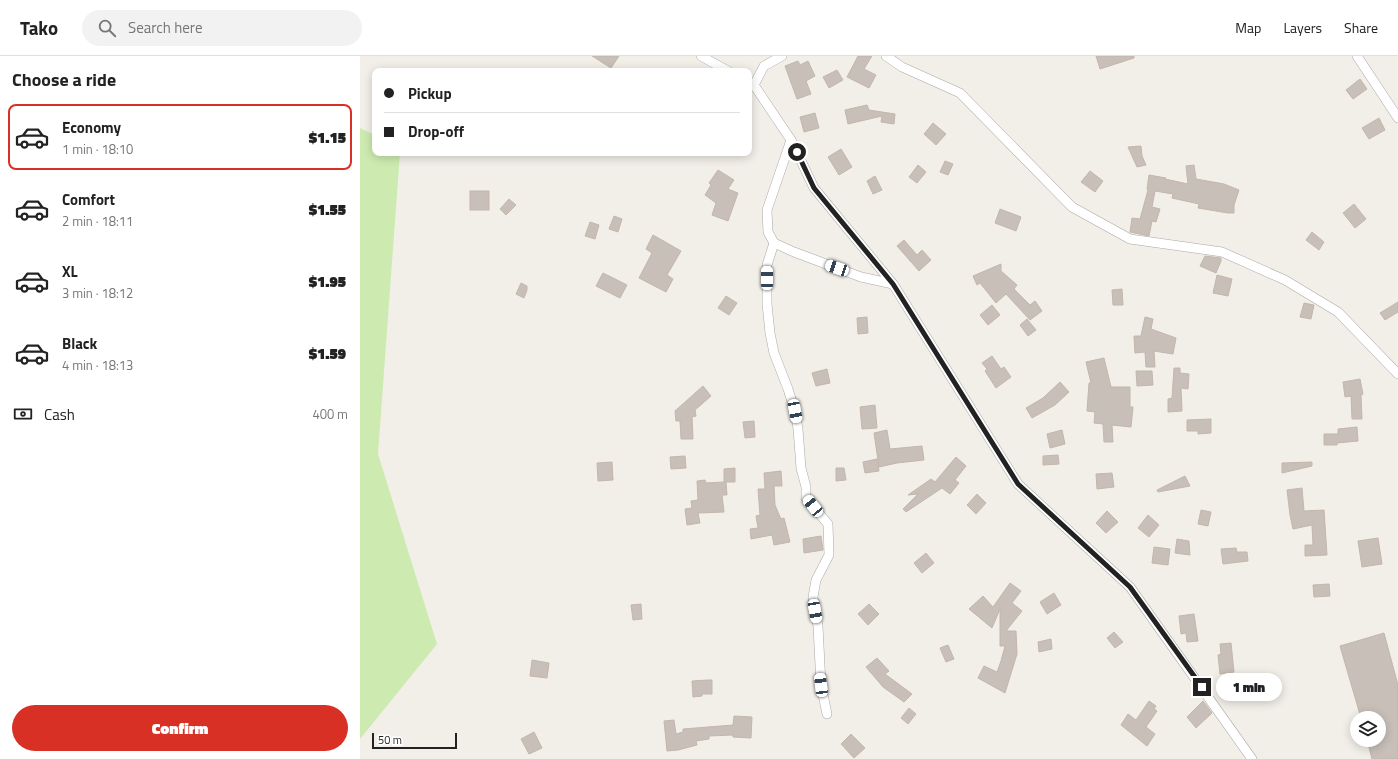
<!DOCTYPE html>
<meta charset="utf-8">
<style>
body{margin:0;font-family:"Titillium Web",sans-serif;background:#f2f2f2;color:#222;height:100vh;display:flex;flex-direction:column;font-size:15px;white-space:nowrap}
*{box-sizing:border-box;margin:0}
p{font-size:13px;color:#767676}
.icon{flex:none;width:22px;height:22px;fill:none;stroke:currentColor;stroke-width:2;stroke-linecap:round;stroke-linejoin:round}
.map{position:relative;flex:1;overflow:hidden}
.panel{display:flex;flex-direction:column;background:#fff;width:360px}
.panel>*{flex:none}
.top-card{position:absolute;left:12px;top:12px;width:380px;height:88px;border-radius:8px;box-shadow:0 2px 10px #0003;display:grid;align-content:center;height:88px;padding:0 12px;background:#fff}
.controls{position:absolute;left:990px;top:655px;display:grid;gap:8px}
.controls a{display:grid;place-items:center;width:36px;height:36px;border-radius:50%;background:#fff;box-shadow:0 2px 10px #0003;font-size:20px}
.scale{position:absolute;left:12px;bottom:10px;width:85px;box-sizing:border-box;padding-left:4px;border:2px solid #222;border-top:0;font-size:11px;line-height:14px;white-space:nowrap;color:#222;-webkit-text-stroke:3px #fff;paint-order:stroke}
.end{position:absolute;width:18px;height:18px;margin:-9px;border:5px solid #222;background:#fff;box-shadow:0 0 0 2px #fff}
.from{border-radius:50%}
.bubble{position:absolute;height:28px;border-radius:14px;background:#fff;box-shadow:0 2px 10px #0003;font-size:13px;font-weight:800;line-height:28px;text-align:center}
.car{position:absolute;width:12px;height:24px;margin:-12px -6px;border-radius:5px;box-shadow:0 0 3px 1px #0007;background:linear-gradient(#fff 24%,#345 0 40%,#fff 0 76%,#345 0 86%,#fff 0)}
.top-card b{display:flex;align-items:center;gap:14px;height:38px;font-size:15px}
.top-card b+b{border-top:1px solid #e0e0e0}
.top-card i{width:10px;height:10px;background:#222}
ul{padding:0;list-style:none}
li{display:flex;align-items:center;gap:12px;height:66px;margin:0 8px 6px;padding:0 4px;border:2px solid transparent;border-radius:8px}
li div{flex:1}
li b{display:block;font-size:15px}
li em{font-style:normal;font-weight:800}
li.active{border-color:#d93025}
li>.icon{width:36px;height:36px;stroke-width:1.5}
h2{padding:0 12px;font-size:18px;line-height:48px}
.pay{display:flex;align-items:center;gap:10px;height:44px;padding:0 12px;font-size:15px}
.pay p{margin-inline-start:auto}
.action{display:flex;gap:8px;margin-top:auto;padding:8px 12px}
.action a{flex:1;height:46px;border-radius:24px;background:#d93025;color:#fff;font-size:16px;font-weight:800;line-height:46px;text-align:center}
header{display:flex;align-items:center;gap:24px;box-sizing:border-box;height:56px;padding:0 20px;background:#fff;border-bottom:1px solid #e0e0e0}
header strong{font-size:19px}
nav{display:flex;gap:22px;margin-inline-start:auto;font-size:14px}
.search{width:280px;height:36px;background:#f2f2f2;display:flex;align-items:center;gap:10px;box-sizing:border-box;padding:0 14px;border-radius:22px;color:#767676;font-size:15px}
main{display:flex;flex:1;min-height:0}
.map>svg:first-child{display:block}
.grass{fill:#cdebb0}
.building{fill:#c7bfb8;stroke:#c4b6ab}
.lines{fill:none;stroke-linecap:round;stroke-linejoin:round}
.minor-casing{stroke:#a9a9a9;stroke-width:10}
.minor{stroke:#fff;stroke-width:9}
.route{stroke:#222;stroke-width:5}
</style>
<header>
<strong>Tako</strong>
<div class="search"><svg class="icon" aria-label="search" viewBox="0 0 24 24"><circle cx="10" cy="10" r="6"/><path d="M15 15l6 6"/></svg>Search here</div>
<nav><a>Map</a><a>Layers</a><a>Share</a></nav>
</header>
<main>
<section class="panel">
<h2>Choose a ride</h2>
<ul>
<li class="active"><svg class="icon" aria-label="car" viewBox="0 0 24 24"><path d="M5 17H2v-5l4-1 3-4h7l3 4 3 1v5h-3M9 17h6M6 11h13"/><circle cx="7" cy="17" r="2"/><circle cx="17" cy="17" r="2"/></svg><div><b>Economy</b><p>1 min · 18:10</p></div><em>$1.15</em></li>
<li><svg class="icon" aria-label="car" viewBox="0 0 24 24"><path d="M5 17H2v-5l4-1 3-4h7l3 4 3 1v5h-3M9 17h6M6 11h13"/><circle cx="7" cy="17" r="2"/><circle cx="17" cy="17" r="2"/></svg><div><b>Comfort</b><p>2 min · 18:11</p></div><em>$1.55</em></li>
<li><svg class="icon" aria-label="car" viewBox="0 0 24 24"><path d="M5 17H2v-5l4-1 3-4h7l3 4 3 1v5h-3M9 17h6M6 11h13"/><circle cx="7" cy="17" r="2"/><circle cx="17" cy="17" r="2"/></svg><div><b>XL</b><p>3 min · 18:12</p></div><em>$1.95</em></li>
<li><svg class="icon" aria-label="car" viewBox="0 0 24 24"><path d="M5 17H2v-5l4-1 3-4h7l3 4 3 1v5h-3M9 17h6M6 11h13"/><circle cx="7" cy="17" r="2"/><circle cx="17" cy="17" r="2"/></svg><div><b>Black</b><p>4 min · 18:13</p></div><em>$1.59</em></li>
</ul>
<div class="pay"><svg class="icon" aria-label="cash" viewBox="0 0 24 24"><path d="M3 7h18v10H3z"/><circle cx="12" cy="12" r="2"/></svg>Cash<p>400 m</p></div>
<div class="action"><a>Confirm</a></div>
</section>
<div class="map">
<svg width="1038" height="703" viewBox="0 0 1038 703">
<rect width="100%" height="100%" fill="#f2efe9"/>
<polygon class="grass" points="0,72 15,79 15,97 40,97 18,398 77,588 0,683"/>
<g class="building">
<polygon points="232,0 259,0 251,12"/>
<polygon points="498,0 512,0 504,13 516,19 509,32 487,21"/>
<polygon points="736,0 774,0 774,2 740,13"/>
<polygon points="438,5 440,9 448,5 455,20 446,25 451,38 437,43 425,10"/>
<polygon points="477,14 483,24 469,32 463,21"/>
<polygon points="1000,23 1007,33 993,43 986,34"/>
<polygon points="507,49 509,54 535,58 534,68 521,66 522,60 488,68 485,54"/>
<polygon points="455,57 459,72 444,76 440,61"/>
<polygon points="1019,62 1025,74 1009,83 1002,72"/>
<polygon points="573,67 586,78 576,89 564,78"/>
<polygon points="781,90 782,100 786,109 777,111 768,91"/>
<polygon points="481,93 492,111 479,119 468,101"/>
<polygon points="585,105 593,108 588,119 580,116"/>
<polygon points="558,109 566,116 557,127 549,121"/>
<polygon points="834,109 836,123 864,128 879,134 874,149 874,157 868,157 838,152 839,148 812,142 813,138 795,135 792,151 800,153 796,166 792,165 789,180 770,176 772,162 780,163 788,134 787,133 789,119 806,122 805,123 828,128 826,110"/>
<polygon points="358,114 374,124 368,133 378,137 368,165 352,159 356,147 345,139 351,129 349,127"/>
<polygon points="730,115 743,125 735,136 721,126"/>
<polygon points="515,120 522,134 513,138 507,125"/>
<rect x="110" y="135" width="19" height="19"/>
<polygon points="149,143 156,149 146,159 140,153"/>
<polygon points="994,148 1006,163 995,172 983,157"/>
<polygon points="640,153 661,161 656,175 635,167"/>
<polygon points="254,160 262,163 258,176 249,173"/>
<polygon points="230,166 239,169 235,183 225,180"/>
<polygon points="952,176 964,186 959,194 946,184"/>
<polygon points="293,179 321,195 307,219 313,223 306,236 279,222 292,197 286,193"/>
<polygon points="544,184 557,199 562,194 571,204 559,215 537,190"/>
<polygon points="845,200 861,202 861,205 856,217 840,210"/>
<polygon points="641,208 641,215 657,229 654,233 670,249 675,245 682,255 670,264 646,238 636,247 620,227 617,229 613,220"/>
<polygon points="243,217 267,229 260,242 236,230"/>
<polygon points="857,219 872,223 868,240 853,237"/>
<polygon points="161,227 167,230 167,234 164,242 156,238"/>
<polygon points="762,233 763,249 753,249 752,234"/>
<polygon points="366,240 377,247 369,259 358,252"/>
<polygon points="1038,246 1038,256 1025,264 1020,257"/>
<polygon points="944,247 954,249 951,263 940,261"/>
<polygon points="632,249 640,259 628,269 620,259"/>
<polygon points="507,261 508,277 498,278 497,262"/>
<polygon points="785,261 793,263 791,273 816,282 813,298 794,295 795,311 786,311 785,296 775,297 774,280 781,280"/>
<polygon points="667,263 676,274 668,280 660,269"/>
<polygon points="632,300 641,313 644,311 651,321 636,332 625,315 627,313 622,307"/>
<polygon points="744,302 751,331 770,331 770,351 773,351 771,371 752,369 753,386 744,386 743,368 734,367 735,356 727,355 729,327 731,327 726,306"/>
<polygon points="814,312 820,312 820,317 829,318 828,333 821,332 822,355 808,356 808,343 812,342"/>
<polygon points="467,313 470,327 456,330 452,317"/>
<polygon points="776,315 792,315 793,329 777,330"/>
<polygon points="1000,323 1003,338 1001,339 1002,363 992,363 991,340 985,341 983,326"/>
<polygon points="700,326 709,336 695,349 672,362 666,352 683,342"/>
<polygon points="343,330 351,340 335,354 336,360 332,361 333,383 321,383 320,365 316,365 315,355"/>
<polygon points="515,349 517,372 502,373 500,351"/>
<polygon points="851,363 851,377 838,378 838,375 827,375 827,364"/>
<polygon points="394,365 395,381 385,382 383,366"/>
<polygon points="997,371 998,385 977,387 977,389 964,389 964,378 978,378 978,373"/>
<polygon points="527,374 530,393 562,390 564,404 537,407 519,411 514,377"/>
<polygon points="702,374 705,388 690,392 687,378"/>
<polygon points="698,399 699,408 683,409 683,400"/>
<polygon points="325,400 326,412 311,413 310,401"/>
<polygon points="596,401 606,410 595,424 599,427 590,438 582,432 546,456 543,453 558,438 548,439 571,423 575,426"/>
<polygon points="517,403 519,415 505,417 503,406"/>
<polygon points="252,406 253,424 238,425 237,407"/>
<polygon points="952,406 952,410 922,417 922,407"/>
<polygon points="375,412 375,426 366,426 367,439 362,439 364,456 338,457 340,467 327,469 325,453 332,452 331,445 338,444 337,425 345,424 346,427 364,426 364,413"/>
<polygon points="476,412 484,412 486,424 476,425"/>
<polygon points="421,415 422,430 414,430 415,449 421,463 424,462 430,486 414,489 412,479 391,483 390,473 398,472 396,460 400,459 398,433 405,433 404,417"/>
<polygon points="752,417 754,431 737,433 736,418"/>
<polygon points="825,420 830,430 798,436 797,434"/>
<polygon points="942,432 944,455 964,454 967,499 945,500 945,489 953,489 952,469 933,473 930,459 927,434"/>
<polygon points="617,438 626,447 616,458 607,449"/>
<polygon points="841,454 851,456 848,470 838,468"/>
<polygon points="747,455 758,466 746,477 736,467"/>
<polygon points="788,459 799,469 789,481 778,472"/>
<polygon points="461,480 463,494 444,497 443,483"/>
<polygon points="1018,482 1022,508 1002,511 998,485"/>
<polygon points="817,483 829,485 830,499 815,497"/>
<polygon points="794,491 810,493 808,509 792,507"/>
<polygon points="876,492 877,496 887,496 888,505 863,508 861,493"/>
<polygon points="566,497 574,507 562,517 554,507"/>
<polygon points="650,527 661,535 652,547 662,555 646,575 656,575 657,598 645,637 618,622 624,610 637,616 641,605 645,590 640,590 640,553 632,572 609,553 623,540 633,551"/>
<polygon points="969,528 970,540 954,541 953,529"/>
<polygon points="694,537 701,549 687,558 680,546"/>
<polygon points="281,548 282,563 273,564 271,549"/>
<polygon points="509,548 519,558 508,569 498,558"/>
<polygon points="834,558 838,585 827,586 826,577 821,578 819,560"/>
<polygon points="754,576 763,586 755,592 747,582"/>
<polygon points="1024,577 1038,629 1038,703 1012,703 1007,684 1019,684 1019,662 1001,662 980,590"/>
<polygon points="691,583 692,593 679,596 678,586"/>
<polygon points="871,587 874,616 860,618 858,599 861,598 860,588"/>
<polygon points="588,589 594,603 586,606 580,592"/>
<polygon points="517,602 529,615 525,618 552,638 544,646 523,631 506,611"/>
<polygon points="172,604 189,607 187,622 170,620"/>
<polygon points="348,624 352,624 352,638 342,638 342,640 333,641 332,625"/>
<polygon points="789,645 796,650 794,653 797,655 786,671 795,678 787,690 761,669 768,658 776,664"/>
<polygon points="843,645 852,657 836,672 827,661"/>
<polygon points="549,652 556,658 548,668 541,662"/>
<polygon points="374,660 392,661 391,682 373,681 373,679 349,680 349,683 336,685 337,689 318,694 307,695 304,665 314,664 316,678 323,676 323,673 373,669"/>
<polygon points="174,676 182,692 169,698 161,683"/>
<polygon points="491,678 505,692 494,702 481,688"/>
</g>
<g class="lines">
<g class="minor-casing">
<g id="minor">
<polyline points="341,0 368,15"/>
<polyline points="526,0 542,11 600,37 712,151 770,183 862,196 925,224 978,256 1038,318"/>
<polyline points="997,0 1038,62"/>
<polyline points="389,26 394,29 431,84 454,132 533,228 658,428 770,531 892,703"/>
<polyline points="394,29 404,10 422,0"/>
<polyline points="431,84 407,154 408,176 414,187 434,196 501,221 533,228"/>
<polyline points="414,187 407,209 407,248 410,277 414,297 428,333 435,355 438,373 441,412 446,431 446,442 468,468 469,499 456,524 453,541 458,570 461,629 467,658"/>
</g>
</g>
<use href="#minor" class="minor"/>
</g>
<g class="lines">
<polyline class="route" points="437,96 454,132 533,228 658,428 770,531 842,631"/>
</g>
</svg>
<div class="controls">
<a><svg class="icon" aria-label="layers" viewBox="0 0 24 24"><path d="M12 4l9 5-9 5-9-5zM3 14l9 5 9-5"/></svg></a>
</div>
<div class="scale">50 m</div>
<i class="end from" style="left:437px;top:96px"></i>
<i class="end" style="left:842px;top:631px"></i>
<div class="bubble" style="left:856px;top:617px;width:66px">1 min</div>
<i class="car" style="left:477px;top:212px;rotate:289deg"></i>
<i class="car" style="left:407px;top:222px;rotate:0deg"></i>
<i class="car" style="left:435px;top:355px;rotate:169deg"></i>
<i class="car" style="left:453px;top:450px;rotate:321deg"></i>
<i class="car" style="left:455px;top:555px;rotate:170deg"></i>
<i class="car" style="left:461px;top:629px;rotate:353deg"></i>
<div class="top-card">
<b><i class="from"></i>Pickup</b>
<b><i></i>Drop-off</b>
</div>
</div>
</main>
